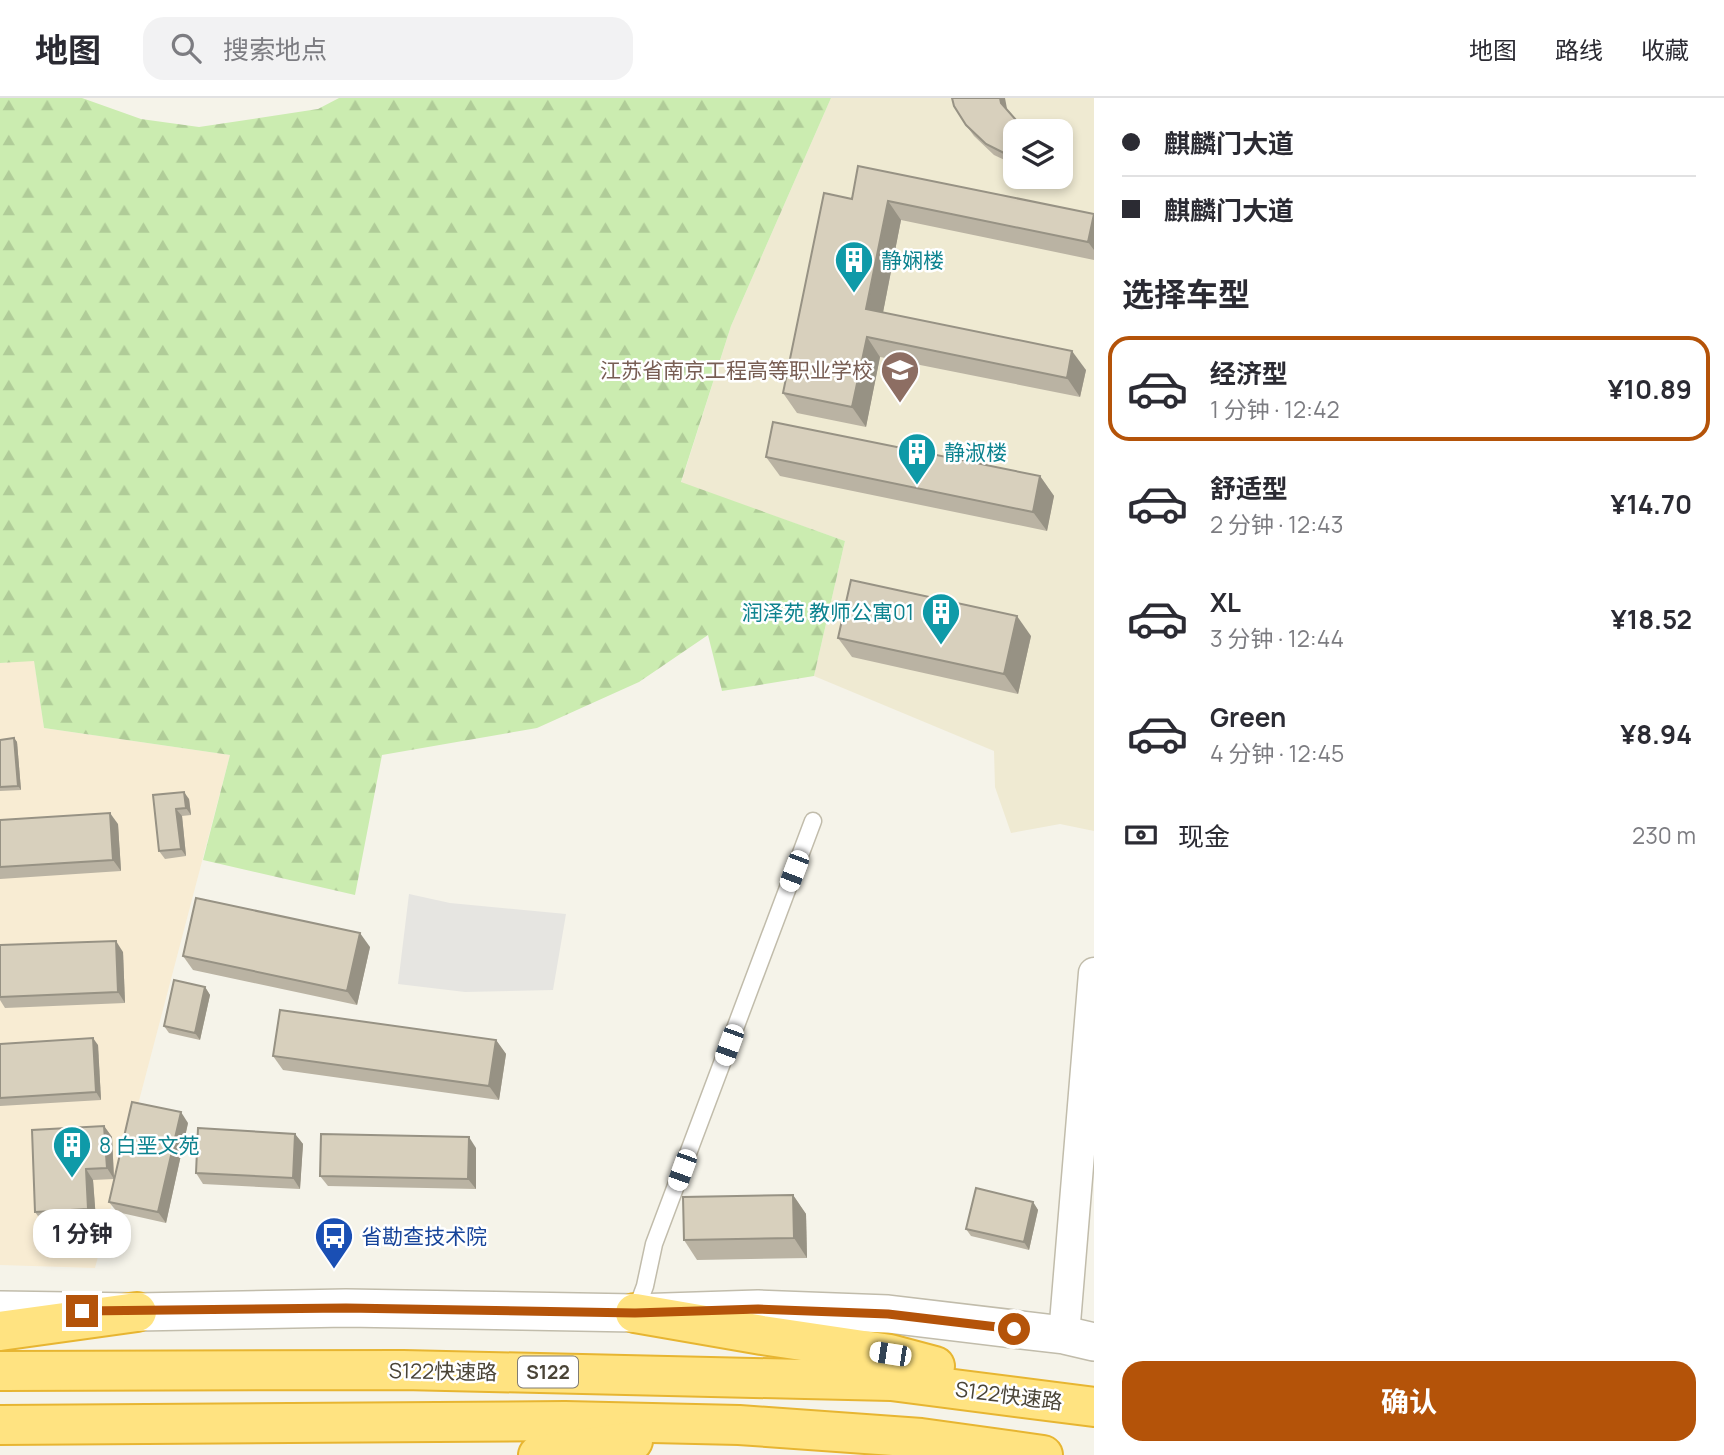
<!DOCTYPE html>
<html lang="zh">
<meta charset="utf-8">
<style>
body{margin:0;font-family:Manrope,"Noto Sans SC",sans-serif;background:#f2f2f3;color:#2b2b33;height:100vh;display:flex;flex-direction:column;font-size:26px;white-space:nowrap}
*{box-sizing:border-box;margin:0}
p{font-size:23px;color:#7c7c81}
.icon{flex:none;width:38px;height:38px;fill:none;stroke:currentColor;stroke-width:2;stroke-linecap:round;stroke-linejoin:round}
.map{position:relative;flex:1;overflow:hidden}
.details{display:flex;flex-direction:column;background:#fff;width:630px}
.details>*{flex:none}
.banner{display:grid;align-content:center;height:154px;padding:0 28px;background:#fff}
.tools{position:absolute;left:1003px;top:21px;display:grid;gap:14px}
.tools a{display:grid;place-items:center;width:70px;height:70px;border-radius:14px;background:#fff;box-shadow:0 4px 10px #0003;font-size:35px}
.end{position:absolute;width:32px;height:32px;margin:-16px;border:9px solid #b45309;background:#fff;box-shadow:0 0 0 4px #fff}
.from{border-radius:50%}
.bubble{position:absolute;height:49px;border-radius:21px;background:#fff;box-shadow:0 4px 10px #0003;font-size:23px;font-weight:700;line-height:49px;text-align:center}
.car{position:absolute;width:21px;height:42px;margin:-21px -10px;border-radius:9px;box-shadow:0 0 5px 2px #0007;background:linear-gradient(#fff 24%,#345 0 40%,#fff 0 76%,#345 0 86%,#fff 0)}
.banner b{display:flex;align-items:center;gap:24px;height:66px;font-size:26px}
.banner b+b{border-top:2px solid #e1e1e2}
.banner i{width:18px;height:18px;background:#2b2b33}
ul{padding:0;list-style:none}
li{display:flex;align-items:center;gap:21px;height:105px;margin:0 14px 10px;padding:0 14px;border:4px solid transparent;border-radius:21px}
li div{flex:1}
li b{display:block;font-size:26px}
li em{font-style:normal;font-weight:700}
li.current{border-color:#b45309}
li>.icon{width:63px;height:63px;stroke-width:1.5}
h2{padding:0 28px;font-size:32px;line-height:84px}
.pay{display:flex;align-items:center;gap:18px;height:77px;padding:0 28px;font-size:26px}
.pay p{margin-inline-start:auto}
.action{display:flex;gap:14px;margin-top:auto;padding:14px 28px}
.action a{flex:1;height:80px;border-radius:21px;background:#b45309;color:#fff;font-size:28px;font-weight:700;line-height:80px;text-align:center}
header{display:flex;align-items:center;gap:42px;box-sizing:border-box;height:98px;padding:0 35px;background:#fff;border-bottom:2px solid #e1e1e2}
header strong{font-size:33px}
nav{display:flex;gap:38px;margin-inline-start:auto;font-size:24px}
.search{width:490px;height:63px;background:#f2f2f3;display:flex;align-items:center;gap:18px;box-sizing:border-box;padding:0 24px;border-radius:21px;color:#7c7c81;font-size:26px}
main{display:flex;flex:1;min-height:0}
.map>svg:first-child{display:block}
.commercial{fill:#f8ecd3}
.education{fill:#efead2;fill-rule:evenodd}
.forest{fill:url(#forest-firs)}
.parking{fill:#e6e5e1}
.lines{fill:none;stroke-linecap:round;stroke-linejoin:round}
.service-casing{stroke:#c1bcab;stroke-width:19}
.minor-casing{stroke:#c1bcab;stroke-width:33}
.tertiary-casing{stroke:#c1bcab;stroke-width:40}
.trunk-casing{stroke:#e7b531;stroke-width:42}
.service{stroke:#fff;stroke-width:16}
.minor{stroke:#fff;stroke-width:30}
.tertiary{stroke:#fff;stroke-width:37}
.trunk{stroke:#ffe381;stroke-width:38}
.wall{fill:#bab3a3}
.shaded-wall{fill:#979284}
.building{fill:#d8d0bd;stroke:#979284;stroke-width:2}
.route{stroke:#b45309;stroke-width:9}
.labels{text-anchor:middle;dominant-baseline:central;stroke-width:5;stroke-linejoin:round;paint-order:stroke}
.shield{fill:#fff;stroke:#807c73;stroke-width:2}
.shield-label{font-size:19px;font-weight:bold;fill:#4a4437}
.culture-label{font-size:21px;fill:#0d838f;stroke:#fff;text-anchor:start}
.education-label{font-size:21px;fill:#785e54;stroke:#fff;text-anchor:end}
.transit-label{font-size:21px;fill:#164399;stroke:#fff;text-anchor:start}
.street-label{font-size:21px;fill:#4a4437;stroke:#fff}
</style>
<header>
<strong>地图</strong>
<div class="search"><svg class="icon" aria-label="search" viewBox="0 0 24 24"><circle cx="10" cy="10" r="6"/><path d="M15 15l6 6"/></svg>搜索地点</div>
<nav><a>地图</a><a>路线</a><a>收藏</a></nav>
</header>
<main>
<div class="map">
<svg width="1094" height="1357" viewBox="0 0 1094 1357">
<defs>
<pattern id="forest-firs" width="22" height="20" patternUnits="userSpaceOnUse" patternTransform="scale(1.75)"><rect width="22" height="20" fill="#cbecb0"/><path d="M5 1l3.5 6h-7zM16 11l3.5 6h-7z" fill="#b0cc98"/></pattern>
</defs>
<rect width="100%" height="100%" fill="#f5f3e9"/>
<polygon class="commercial" points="34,562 44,630 230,657 95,1170 0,1167 0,565"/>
<path class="education" d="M 831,0 L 1094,0 L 1094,733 L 1060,726 L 1011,735 L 995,689 L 994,653 L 814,578 L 845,443 L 681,385 L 731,228 ZM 1015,33 L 1060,33 L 1060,79 L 1015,79 Z"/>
<polygon class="forest" points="0,0 82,0 141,21 199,29 318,11 339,0 831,0 731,228 681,384 845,443 814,578 722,593 708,537 639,584 537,630 382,657 355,797 203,762 230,657 44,630 34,563 0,565"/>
<polygon class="parking" points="409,796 450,805 566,816 553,892 465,894 398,886"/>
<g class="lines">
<g class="service-casing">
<polyline id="service" points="635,1215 645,1188 654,1146 813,723"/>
</g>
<g class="minor-casing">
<polyline id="minor" points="1064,1237 1094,875"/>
</g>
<g class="tertiary-casing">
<polyline id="tertiary" points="0,1212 137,1214 346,1210 635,1215 758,1211 888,1216 1064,1237 1094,1244"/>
</g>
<g class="trunk-casing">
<g id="trunk">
<polyline points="635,1215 762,1237 890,1256 935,1268"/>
<polyline points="0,1233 137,1214"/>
<polyline points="0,1273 403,1272 891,1283 1094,1309"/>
<polyline points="0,1327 565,1323 739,1327 921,1340 1043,1357"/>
<polyline points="538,1357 633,1343"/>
</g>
</g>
<use href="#service" class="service"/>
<use href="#minor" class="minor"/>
<use href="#tertiary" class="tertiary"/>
<use href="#trunk" class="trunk"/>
</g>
<g class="wall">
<polygon points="1008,13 1016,22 1023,32 1015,33 1011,65 994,57 974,38 966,27"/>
<polygon points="852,101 1094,116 1094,162 901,122 883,214 1086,272 1080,299 880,259 866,329 797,315 783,295"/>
<polygon points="766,359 1040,378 1054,398 1047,433 780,378"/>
<polygon points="1031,538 1018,596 852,559 838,540"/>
<polygon points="14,640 17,644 21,692 0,693 0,642"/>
<polygon points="153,697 189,701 191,717 182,718 186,758 165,761 159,753"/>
<polygon points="0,722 118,726 121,773 0,781"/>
<polygon points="0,847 123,854 125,905 5,910 0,902"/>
<polygon points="370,849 357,907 193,872 183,858"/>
<polygon points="205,889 210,897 200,942 169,935 164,928"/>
<polygon points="496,942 506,956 499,1002 283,972 273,958"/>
<polygon points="0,946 98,947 101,1002 0,1008"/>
<polygon points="188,1025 166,1125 117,1114 109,1104"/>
<polygon points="104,1028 112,1039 114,1081 93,1082 96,1122 43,1125 35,1114"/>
<polygon points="295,1036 303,1046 300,1091 203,1086 196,1075"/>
<polygon points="476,1050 476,1091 328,1088 320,1078"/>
<polygon points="793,1097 806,1116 807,1160 697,1162 684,1142"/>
<polygon points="1033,1104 1038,1112 1029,1152 971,1138 966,1131"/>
</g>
<g class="shaded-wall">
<polygon points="1000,0 1005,0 1008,16 1001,5"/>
<polygon points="1016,22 1023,32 1015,33 1015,55 1011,65 1004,55"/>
<polygon points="888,103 901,122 880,230 866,211"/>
<polygon points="1094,117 1094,152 1088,144"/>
<polygon points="867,239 880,259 866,329 852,309"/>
<polygon points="1072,253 1086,272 1080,299 1067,280"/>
<polygon points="1040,378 1054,398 1047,433 1033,414"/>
<polygon points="1017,518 1031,538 1018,596 1004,576"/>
<polygon points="14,640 17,644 21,692 18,688"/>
<polygon points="184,694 189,701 191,717 186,710"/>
<polygon points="176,711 182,718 186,758 181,751"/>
<polygon points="110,715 118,726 121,773 113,762"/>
<polygon points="360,835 370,849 357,907 347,893"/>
<polygon points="116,843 123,854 125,905 118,894"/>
<polygon points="205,889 210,897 200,942 195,935"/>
<polygon points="93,940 98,947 101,1002 96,994"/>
<polygon points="496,942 506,956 499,1002 489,988"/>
<polygon points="181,1014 188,1025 166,1125 158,1114"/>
<polygon points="104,1028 112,1039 114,1081 107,1070"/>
<polygon points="295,1036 303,1046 300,1091 293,1080"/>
<polygon points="469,1039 476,1050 476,1091 468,1081"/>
<polygon points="86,1071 93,1082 96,1122 88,1111"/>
<polygon points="793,1097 806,1116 807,1160 794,1140"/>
<polygon points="1033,1104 1038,1112 1029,1152 1024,1144"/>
</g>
<g class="building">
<polygon points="952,0 1000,0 1001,5 1016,22 1004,55 986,46 966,27 954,8"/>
<polygon points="858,68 1094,116 1088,144 888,103 866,211 1072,253 1067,280 867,239 852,309 783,295 824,95 852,101"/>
<polygon points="773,324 1040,378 1033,414 766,359"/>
<polygon points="851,482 1017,518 1004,576 838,540"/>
<polygon points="14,640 18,688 0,689 0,642"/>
<polygon points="184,694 186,710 176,711 181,751 159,753 153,697"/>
<polygon points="110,715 113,762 0,769 0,722"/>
<polygon points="196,800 360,835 347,893 183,858"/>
<polygon points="116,843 118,894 0,899 0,847"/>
<polygon points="174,882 205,889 195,935 164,928"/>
<polygon points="280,912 496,942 489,988 273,958"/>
<polygon points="93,940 96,994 0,1000 0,946"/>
<polygon points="132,1004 181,1014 158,1114 109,1104"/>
<polygon points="104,1028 107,1070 86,1071 88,1111 35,1114 32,1032"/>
<polygon points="198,1030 295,1036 293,1080 196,1075"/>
<polygon points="321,1036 469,1039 468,1081 320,1078"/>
<polygon points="976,1090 1033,1104 1024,1144 966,1131"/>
<polygon points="793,1097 794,1140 684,1142 683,1099"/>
</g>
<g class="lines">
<polyline class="route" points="82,1213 346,1210 635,1215 758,1211 888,1216 1014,1231"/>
</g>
<defs>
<g id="building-pin" transform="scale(2.0125)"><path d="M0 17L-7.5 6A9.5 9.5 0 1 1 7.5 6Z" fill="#0f9aa8" stroke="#fff"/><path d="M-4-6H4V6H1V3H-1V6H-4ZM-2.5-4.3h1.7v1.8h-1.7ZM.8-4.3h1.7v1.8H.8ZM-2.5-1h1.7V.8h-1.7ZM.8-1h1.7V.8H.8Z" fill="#fff"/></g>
<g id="school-pin" transform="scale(2.0125)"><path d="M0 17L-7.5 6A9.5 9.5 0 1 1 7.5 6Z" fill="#8d6e63" stroke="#fff"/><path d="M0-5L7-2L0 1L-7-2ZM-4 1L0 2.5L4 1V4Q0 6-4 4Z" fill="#fff"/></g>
<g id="bus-pin" transform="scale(2.0125)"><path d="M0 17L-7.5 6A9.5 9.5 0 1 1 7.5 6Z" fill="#1a4fb4" stroke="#fff"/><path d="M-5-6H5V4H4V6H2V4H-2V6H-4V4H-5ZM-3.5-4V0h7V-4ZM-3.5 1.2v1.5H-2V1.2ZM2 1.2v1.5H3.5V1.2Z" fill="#fff"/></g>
</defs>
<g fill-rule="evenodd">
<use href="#building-pin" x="854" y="162"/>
<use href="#school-pin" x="900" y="272"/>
<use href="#building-pin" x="917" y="354"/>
<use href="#building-pin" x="941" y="514"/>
<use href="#building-pin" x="72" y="1047"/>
<use href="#bus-pin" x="334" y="1138"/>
</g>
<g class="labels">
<rect class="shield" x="518" y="1258.5" width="60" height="31" rx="5"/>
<g class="shield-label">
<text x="548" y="1274">S122</text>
</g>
<g class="culture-label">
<text x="881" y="162">静娴楼</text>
<text x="944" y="354">静淑楼</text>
<text x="914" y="514" text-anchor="end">润泽苑 教师公寓01</text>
<text x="99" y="1047">8 白垩文苑</text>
</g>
<g class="education-label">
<text x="873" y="272">江苏省南京工程高等职业学校</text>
</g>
<g class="transit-label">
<text x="361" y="1138">省勘查技术院</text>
</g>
<g class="street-label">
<text transform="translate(443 1273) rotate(1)">S122快速路</text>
<text transform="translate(1009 1297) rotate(7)">S122快速路</text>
</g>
</g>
</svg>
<div class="tools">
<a><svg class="icon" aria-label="layers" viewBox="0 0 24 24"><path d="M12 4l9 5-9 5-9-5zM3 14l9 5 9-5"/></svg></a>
</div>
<i class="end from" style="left:1014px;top:1231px"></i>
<i class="end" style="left:82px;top:1213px"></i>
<div class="bubble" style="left:33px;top:1111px;width:98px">1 分钟</div>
<i class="car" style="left:794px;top:773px;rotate:201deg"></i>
<i class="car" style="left:729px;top:947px;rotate:200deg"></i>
<i class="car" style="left:682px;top:1072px;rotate:200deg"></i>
<i class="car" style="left:890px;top:1256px;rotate:279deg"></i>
</div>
<section class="details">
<div class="banner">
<b><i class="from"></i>麒麟门大道</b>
<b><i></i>麒麟门大道</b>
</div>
<h2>选择车型</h2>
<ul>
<li class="current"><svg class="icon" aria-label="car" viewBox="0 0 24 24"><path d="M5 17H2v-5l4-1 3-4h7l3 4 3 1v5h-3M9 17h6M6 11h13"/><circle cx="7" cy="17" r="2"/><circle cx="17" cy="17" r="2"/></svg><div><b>经济型</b><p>1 分钟 · 12:42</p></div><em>¥10.89</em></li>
<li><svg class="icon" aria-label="car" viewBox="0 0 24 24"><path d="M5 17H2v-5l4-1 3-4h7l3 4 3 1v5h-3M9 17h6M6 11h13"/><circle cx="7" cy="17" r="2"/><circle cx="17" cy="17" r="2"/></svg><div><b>舒适型</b><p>2 分钟 · 12:43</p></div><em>¥14.70</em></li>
<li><svg class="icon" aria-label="car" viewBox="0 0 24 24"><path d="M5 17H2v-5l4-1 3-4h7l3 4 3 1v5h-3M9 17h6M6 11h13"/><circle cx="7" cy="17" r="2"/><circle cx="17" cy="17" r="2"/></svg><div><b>XL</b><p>3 分钟 · 12:44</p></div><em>¥18.52</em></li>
<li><svg class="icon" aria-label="car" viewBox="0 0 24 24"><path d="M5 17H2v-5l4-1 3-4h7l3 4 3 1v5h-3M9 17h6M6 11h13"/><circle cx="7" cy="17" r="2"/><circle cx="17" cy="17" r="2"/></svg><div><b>Green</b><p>4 分钟 · 12:45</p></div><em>¥8.94</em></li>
</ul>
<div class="pay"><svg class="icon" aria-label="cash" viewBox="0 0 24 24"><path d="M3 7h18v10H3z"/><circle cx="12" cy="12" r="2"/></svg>现金<p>230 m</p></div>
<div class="action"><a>确认</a></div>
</section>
</main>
